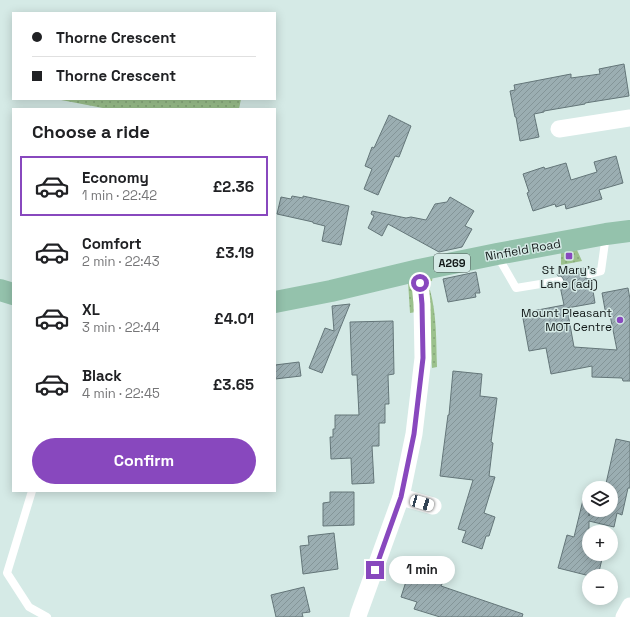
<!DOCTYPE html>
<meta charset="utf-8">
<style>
body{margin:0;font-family:"Space Grotesk",sans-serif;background:#f6f6f6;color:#202124;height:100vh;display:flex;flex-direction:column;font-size:15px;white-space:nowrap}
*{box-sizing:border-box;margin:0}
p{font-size:13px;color:#757577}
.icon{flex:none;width:22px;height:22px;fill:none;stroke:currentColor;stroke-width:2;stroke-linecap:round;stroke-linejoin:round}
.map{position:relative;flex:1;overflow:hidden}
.drawer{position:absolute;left:12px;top:108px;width:264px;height:384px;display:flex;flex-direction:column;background:#fff;border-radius:0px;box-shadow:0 2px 10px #0003}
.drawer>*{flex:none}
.top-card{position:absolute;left:12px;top:12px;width:264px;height:88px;border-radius:0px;box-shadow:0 2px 10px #0003;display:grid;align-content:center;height:88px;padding:0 20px;background:#fff}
.controls{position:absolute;left:582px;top:481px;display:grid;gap:8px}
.controls a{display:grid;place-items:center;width:36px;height:36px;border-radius:50%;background:#fff;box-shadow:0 2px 10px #0003;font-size:20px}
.end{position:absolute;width:18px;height:18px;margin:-9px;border:5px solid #8848be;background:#fff;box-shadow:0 0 0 2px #fff}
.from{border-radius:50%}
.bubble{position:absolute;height:28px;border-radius:14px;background:#fff;box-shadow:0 2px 10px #0003;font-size:13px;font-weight:600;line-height:28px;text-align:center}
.car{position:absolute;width:12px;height:24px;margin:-12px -6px;border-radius:5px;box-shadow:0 0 3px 1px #0007;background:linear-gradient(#fff 24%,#345 0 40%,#fff 0 76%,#345 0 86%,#fff 0)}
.top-card b{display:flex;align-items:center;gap:14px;height:38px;font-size:15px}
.top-card b+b{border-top:1px solid #e0e0e0}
.top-card i{width:10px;height:10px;background:#202124}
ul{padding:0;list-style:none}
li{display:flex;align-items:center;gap:12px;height:60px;margin:0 8px 6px;padding:0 12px;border:2px solid transparent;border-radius:0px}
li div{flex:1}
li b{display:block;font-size:15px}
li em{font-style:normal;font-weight:600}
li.active{border-color:#8848be}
li>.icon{width:36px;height:36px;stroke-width:1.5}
h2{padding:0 20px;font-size:18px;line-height:48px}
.action{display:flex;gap:8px;margin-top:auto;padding:8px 20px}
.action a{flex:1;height:46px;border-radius:24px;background:#8848be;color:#fff;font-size:16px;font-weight:600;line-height:46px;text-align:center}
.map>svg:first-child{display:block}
.grass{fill:url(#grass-dots)}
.building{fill:url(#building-hatch);stroke:#647679}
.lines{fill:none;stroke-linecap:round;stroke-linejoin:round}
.service{stroke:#fff;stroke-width:8}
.minor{stroke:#fff;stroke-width:17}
.primary{stroke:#94c2ac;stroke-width:22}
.route{stroke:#8848be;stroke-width:5}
.poi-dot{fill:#8848be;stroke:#d5eae6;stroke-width:1.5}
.labels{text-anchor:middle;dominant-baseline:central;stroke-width:3;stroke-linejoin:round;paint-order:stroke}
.shield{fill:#d5eae6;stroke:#4c5856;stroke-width:1}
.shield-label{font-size:11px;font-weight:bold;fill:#121918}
.street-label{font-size:12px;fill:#121918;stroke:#d5eae6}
.poi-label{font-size:12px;fill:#121918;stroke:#d5eae6}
</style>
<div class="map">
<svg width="630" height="617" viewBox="0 0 630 617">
<defs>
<pattern id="grass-dots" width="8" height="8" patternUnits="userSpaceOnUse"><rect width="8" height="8" fill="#9bc18c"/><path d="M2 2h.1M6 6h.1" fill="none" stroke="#84a578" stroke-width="1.8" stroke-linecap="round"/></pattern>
<pattern id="building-hatch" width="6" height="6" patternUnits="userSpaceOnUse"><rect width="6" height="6" fill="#9baeb2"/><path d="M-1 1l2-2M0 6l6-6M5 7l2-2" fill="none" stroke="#849598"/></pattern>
</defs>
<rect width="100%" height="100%" fill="#d5eae6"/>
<g class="grass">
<polygon points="56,99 241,99 239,109 108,109"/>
<polygon points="577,250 582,261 561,265 561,253"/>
<polygon points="433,274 432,281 415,284 416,312 410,313 408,281"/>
<path d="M 430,290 C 437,315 436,341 437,367 L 432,368 L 427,291 Z"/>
</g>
<g class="building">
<polygon points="624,64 629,96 585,103 585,104 544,111 544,112 534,114 539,137 520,141 516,117 515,117 510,91 515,90 514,85 571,74 571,78 600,74 599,69"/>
<polygon points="389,115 411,126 399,157 395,156 378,195 364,189 372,169 365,166 372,147 374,148"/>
<polygon points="616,156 623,183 599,190 602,199 566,209 565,204 556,207 555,204 533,211 527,193 529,192 523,174 544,167 545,169 566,163 571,180 597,172 594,162"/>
<polygon points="292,196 303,198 303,196 349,206 341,245 322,241 325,226 313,223 313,222 277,214 281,197 291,199"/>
<polygon points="450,197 474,211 465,226 472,229 462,247 439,252 388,224 382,236 368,228 374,216 371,214 372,211 406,218 411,217 426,220 435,204 447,202"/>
<polygon points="588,267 588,268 585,270 584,272 584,275 585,278 591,279 595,303 567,308 574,347 617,350 610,315 606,315 602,293 628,288 630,299 630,381 623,381 622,378 592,377 592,366 551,374 546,348 529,351 522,313 564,305 560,286 564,283 564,280 561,276 558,276 557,274"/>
<polygon points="476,272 480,293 475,293 476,297 448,302 443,279"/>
<polygon points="350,304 322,373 309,368 325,328 334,331 332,306"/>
<polygon points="393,321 394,374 388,375 389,404 385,404 385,423 379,423 379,446 372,446 374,483 352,484 351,458 331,459 330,437 333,437 333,429 335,429 335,415 359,415 357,375 352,375 350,322"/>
<polygon points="299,362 301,376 275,379 275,365"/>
<polygon points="453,371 482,374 480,396 497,398 491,442 493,443 489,476 495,477 484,513 495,517 489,536 486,536 482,549 462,542 466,531 458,529 473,480 440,476 448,415 449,415"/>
<polygon points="616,439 630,442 630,488 628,488 622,515 617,513 614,527 589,521 589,556 602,559 598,576 590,576 558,568 567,535 574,537 583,500 589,500 589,516 590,510 611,510 611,488 605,488"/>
<polygon points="330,492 354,492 354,525 323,526 323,503 330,502"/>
<polygon points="334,533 338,569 303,574 300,546 309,545 308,536"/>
<polygon points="410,569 444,580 441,586 523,614 522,617 440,617 414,609 417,602 401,597"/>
<polygon points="304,587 310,612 302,613 303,617 276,617 271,595"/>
</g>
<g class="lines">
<g class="service">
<polyline points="497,255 516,288 559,281"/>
<polyline points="589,274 601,271 606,235"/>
<polyline points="32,491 7,573 29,607 47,617"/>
</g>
<g class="minor">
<polyline points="559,129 630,118"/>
<polyline points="401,497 433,506"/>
<polyline points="358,617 359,613 401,497 414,434 423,358 422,304 420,283"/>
<polyline points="624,617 630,606"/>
</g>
<g class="primary">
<polyline points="0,290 13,294"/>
<polyline points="275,302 331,291 419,270 497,254 606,234 630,231"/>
</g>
</g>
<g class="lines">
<polyline class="route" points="375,570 401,497 414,434 423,358 422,304 420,283"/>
</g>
<g class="poi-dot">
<rect x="565" y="252" width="8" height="8" rx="2"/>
<circle cx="620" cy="320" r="4"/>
</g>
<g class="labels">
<rect class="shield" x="434" y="254" width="36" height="18" rx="3"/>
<g class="shield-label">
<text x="452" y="263">A269</text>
</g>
<g class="street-label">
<text transform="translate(523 250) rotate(-10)">Ninfield Road</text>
</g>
<g class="poi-label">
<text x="569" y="270">St Mary's<tspan x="569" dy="14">Lane (adj)</tspan></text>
<text x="612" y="313" text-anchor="end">Mount Pleasant<tspan x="612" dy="14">MOT Centre</tspan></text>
</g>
</g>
</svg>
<div class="controls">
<a><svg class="icon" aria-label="layers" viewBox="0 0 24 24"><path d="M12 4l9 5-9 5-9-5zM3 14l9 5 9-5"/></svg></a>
<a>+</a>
<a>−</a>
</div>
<i class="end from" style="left:420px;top:283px"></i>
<i class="end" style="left:375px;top:570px"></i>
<div class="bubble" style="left:389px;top:556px;width:66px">1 min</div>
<i class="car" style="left:422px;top:503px;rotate:106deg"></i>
<div class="top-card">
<b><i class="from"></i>Thorne Crescent</b>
<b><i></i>Thorne Crescent</b>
</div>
<section class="drawer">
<h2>Choose a ride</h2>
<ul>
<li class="active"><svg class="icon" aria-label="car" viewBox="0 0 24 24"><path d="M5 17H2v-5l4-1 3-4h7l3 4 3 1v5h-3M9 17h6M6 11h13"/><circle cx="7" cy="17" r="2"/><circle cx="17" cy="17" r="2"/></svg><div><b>Economy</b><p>1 min · 22:42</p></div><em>£2.36</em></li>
<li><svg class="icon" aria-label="car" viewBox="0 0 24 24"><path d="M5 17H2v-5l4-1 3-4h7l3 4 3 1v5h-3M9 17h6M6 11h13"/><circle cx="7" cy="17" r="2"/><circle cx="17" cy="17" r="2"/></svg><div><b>Comfort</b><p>2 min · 22:43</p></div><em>£3.19</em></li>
<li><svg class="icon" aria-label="car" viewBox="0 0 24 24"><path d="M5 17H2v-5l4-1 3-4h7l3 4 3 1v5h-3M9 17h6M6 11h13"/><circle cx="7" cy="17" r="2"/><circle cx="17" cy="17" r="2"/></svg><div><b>XL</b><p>3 min · 22:44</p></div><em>£4.01</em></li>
<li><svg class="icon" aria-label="car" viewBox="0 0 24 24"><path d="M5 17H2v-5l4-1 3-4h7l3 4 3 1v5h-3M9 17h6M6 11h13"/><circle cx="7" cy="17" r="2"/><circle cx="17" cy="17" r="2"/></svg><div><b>Black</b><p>4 min · 22:45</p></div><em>£3.65</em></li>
</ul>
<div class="action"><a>Confirm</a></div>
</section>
</div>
